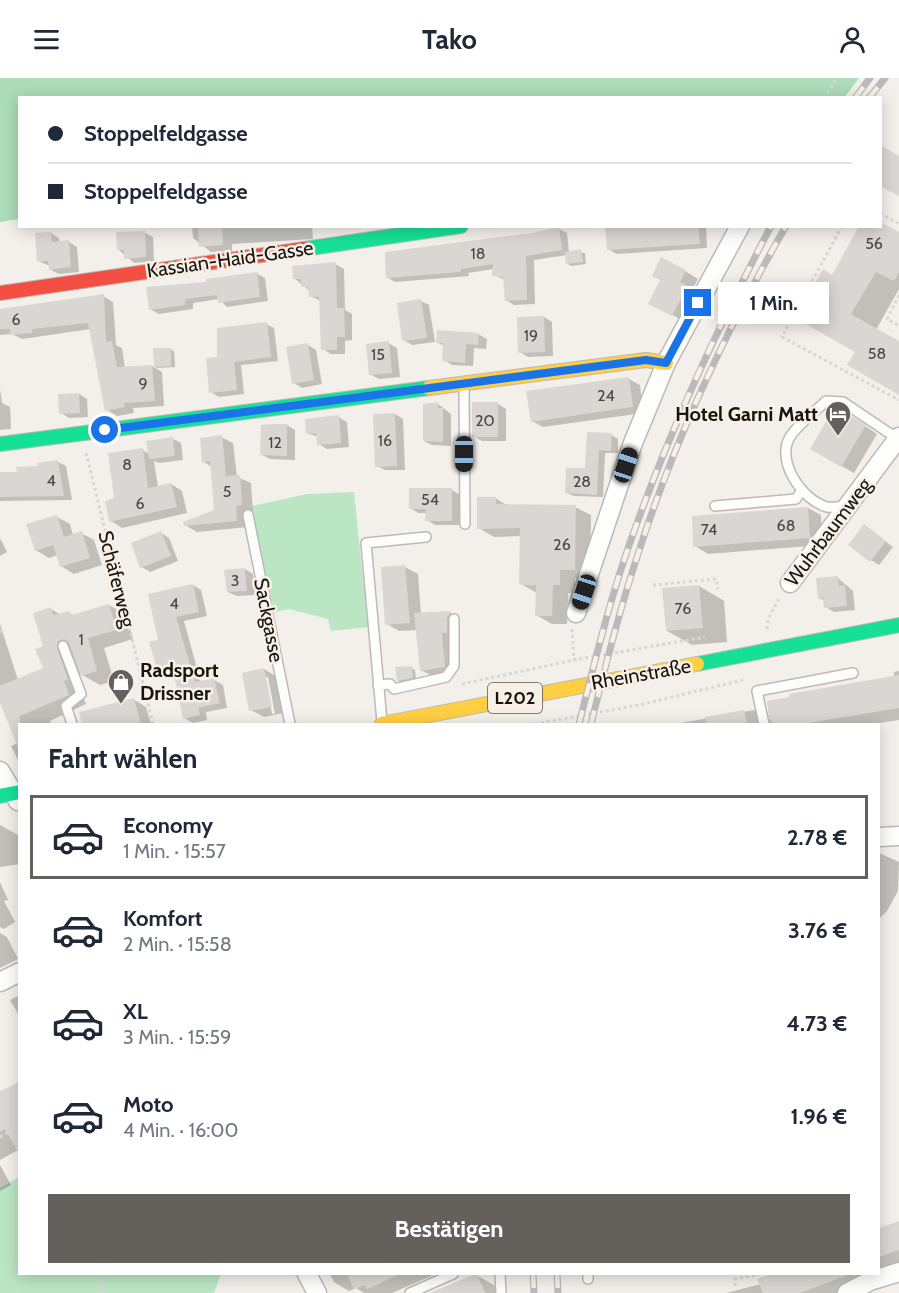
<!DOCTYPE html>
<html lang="de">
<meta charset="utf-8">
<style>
body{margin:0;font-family:Cabin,sans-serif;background:#f6f6f7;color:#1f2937;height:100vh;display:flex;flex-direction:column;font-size:22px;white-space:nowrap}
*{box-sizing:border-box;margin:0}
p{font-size:20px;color:#747a83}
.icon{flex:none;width:33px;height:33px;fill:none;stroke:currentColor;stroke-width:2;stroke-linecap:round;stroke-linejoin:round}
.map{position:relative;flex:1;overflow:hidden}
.drawer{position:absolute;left:18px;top:645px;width:862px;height:552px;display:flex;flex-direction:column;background:#fff;border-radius:0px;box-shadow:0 3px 15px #0003}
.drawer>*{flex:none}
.top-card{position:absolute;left:18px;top:18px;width:864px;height:132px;border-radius:0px;box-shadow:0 3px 15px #0003;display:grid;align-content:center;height:132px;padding:0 30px;background:#fff}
.end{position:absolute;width:27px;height:27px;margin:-14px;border:8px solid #1a73e8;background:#fff;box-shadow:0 0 0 3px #fff}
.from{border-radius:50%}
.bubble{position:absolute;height:42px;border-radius:0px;background:#fff;box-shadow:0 3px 15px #0003;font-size:20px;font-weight:700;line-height:42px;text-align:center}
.car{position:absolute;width:18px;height:36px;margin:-18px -9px;border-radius:8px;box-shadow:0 0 4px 2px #0007;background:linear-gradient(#222 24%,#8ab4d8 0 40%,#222 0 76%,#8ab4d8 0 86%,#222 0)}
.top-card b{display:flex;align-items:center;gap:21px;height:57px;font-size:22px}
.top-card b+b{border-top:2px solid #e0e1e3}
.top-card i{width:15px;height:15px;background:#1f2937}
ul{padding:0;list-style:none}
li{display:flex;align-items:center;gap:18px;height:84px;margin:0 12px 9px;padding:0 18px;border:3px solid transparent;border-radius:0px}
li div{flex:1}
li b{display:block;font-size:22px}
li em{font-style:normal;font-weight:700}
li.selected{border-color:#64615d}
li>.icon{width:54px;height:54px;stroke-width:1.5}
h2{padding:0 30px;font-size:27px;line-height:72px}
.button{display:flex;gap:12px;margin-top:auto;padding:12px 30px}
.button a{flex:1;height:69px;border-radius:0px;background:#64615d;color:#fff;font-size:24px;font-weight:700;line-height:69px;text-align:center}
header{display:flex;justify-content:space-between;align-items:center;height:78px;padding:0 30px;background:#fff;font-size:27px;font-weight:700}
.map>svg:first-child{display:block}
.green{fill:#bbe6c4}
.forest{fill:#addcb9}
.shadow{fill:#0003;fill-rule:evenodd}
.building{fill:#d9d6d3}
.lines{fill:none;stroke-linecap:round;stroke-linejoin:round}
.lane-casing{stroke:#bdb9b5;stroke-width:12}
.street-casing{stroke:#bdb9b5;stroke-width:21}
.fast-casing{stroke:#bdb9b5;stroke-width:16}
.slow-casing{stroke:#bdb9b5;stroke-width:16}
.jam-casing{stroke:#bdb9b5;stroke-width:16}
.path{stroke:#d9d7d6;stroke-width:3;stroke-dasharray:3 3;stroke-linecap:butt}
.lane{stroke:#fdfdfc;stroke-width:9}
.street{stroke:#fdfdfc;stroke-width:18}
.fast{stroke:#16e098;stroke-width:14}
.slow{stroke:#ffcf43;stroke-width:14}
.jam{stroke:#f24e42;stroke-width:14}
.rail-casing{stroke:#bbbab9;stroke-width:7}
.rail{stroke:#f7f0e6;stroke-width:4.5;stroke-dasharray:14;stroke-linecap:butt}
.route{stroke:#1a73e8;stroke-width:8}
.labels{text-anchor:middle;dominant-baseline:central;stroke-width:5;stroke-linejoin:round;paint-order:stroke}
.number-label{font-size:16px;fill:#4a4644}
.shield{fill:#f7f0e6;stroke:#5a5651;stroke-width:1.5}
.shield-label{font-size:18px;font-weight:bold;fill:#171411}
.street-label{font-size:20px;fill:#171411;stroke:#f7f0e6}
.poi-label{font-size:20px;font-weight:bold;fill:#171411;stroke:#f7f0e6;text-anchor:end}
</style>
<header><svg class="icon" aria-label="menu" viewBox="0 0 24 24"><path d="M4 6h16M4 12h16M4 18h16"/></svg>Tako<svg class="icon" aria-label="person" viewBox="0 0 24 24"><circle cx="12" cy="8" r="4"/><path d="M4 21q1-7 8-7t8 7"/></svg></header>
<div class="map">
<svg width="899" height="1215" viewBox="0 0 899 1215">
<rect width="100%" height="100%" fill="#f3efea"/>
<g class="green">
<polygon points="354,414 368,549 331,553 328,541 289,531 272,535 252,428 307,416"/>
<polygon points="19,1099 20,1196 221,1196 214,1215 0,1215 0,1110"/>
</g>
<polygon class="forest" points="0,0 859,0 844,20 20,20 19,141 0,144"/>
<g class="shadow">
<polygon points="192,148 312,148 313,161 232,166 232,173 211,174 193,160"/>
<polygon points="607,148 706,148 707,170 617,176 608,171"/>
<polygon points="559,151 567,155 569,174 585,175 586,186 571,188 568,186 567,177 534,182 535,226 514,227 506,222 505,202 494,197 494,191 468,195 469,198 395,204 387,199"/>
<polygon points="51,155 59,160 60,165 69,164 77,169 79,194 59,196 51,192 50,188 38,183"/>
<polygon points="145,155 153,159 154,183 134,185 119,172"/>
<polygon points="899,155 899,211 876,252 899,265 899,315 857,273 833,199"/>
<polygon points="335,186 344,191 345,232 352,236 352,262 345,263 345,276 331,276 323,271 321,223 310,218 310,213 294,200"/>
<polygon points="685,193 698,201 692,212 699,217 685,244 663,232 662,202"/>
<polygon points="256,195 265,200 268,223 227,229 219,221 193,225 193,231 159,236 150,231 208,205"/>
<polygon points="103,218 113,224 116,267 122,270 125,290 152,288 162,294 164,328 133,330 134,335 117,338 107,332 91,251 22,261 12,256 0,257 0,232"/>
<polygon points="421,223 429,227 435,264 412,267 404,262"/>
<polygon points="544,239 552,244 553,278 528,279 520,274"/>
<polygon points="266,246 274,250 278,283 241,287 244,316 219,319 211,314 218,280"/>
<polygon points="478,256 487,261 486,271 474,270 473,288 452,287 444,282 445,269 437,264"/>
<polygon points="388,265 397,270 400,299 379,301 370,296"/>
<polygon points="308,267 316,272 322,306 302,310 294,305"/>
<polygon points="170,271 174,273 175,289 156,290 155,272"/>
<polygon points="629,301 640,307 643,335 543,349 532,343"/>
<polygon points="0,311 2,325 10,329 11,351 0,352"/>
<polygon points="79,316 87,321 88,339 69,340 61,335"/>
<polygon points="438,326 451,336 451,368 432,367 424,363"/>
<polygon points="498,326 506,331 506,363 482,363 473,358"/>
<polygon points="395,336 403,341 405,392 385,392 377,388"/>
<polygon points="338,339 347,344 349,369 327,371 319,366 318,359 307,355"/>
<polygon points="853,340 877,356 854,395 812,371"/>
<polygon points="287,347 295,352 295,382 270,381 262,377"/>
<polygon points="588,356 612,357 618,361 618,375 605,375 603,419 574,418 567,415 586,392"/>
<polygon points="221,359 233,365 237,399 251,405 253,433 247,434 248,449 197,454 185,447 216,433 212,389 204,384"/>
<polygon points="173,361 181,365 183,382 159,385 154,383 158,409 171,406 182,413 187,435 122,450 111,443 116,421 142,372 150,376"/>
<polygon points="58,384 66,388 72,422 0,423 0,395 18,396"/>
<polygon points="452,412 460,417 460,447 435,447 427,442 427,435 418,435 410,430"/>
<polygon points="495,420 508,428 575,429 591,437 590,500 575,500 575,515 568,515 567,546 552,546 536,537 537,515 521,506 521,458 494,459 479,450"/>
<polygon points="808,430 821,437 822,467 708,476 695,468 693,439"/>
<polygon points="57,439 70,446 73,457 81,455 94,462 102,487 74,496 61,488 58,477 49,480 36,472"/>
<polygon points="865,448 893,469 879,487 871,482"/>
<polygon points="161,455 169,460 178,483 150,494 142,489"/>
<polygon points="0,460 7,474 0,478"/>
<polygon points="405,489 418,496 421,536 451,535 459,539 455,545 455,559 449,559 452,595 430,597 421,592 417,552 399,553 387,546"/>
<polygon points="245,491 253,496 255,517 237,518 228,514"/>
<polygon points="838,500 853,513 855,532 834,534 826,529 825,523 819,520"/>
<polygon points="193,507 201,512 207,538 184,543 201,605 214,602 223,607 227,630 206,634 207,642 193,645 184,640 175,593 167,595 158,590 160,563"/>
<polygon points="699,508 724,523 727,564 692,567 667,553"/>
<polygon points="109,527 126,537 133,561 104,570 114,603 100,607 79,595 85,611 80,613 86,626 50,643 51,646 20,646 20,686 11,668 18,665 0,621 0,546 18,602 45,591 51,531 61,537 69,535 74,538"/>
<polygon points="412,590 415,592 416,601 402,605 398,603"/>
<path d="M 264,591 L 277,599 L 284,635 L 264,639 L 251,632 ZM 265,599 L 268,599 L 275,636 L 272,636 Z"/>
<polygon points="899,593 899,642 873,646 675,646 754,632 771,642 894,599 894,594"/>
<polygon points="133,621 146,629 151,646 83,646 80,635"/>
<polygon points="0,747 18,757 20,786 0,789"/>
<polygon points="879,775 899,784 898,813 887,833 879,841"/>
<polygon points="0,804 8,822 4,823 15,844 4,851 0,849"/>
<polygon points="0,855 7,859 18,881 0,890"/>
<polygon points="20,917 20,939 10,922"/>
<polygon points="20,1004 20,1075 18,1072 0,1082 0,1014"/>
<polygon points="0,1087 11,1107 0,1113"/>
<polygon points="899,1144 899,1187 879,1195 879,1152"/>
<polygon points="330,1196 436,1196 392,1215 364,1215 356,1210 349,1213 334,1204"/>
<polygon points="776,1196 877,1196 841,1215 726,1215 761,1206 759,1202"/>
<polygon points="476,1197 494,1207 498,1215 465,1215"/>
</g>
<g class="building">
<polygon points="880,67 899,78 899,118 880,108"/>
<polygon points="880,144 899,154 899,194 894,203 876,194 851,236 899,263 899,317 847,287 855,274 795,240 823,191 832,197 859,148 880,148"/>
<polygon points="198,148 222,148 223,167 199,169"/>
<polygon points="605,148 698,148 700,166 607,172"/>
<polygon points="559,149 562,172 526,178 527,222 505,223 503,199 492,198 493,186 461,191 461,194 386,200 385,174 532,155"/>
<polygon points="145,153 146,179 124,181 124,172 117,172 116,154"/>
<polygon points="51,154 52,164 69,162 71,189 49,192 48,183 37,184 35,155"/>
<polygon points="581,171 583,184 566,186 565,174"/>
<polygon points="661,179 686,192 680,204 687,208 672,238 648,226 660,202 652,198"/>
<polygon points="336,184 337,230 344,230 345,259 337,259 337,272 321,272 319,219 309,219 308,209 301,209 301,201 293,201 292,188"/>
<polygon points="257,194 260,219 218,225 217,217 185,221 185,227 149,232 146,209 206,204 206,201"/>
<polygon points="104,216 106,264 112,263 117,289 152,287 155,323 124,325 125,329 105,333 88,245 32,251 32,255 10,257 10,251 0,251 0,231"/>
<polygon points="421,221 427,260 402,263 397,225"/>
<polygon points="544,238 545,274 518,275 517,239"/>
<polygon points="267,244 271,279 234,284 237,312 209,315 206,280 217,279 217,250"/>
<polygon points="437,252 479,255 478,267 466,266 465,285 442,283 443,265 436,265"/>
<polygon points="389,263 392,295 369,297 366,266"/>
<polygon points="308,265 314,302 292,306 286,269"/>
<polygon points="153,270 171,270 171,288 154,289"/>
<polygon points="629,299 633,329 531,344 526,313"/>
<polygon points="79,315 80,335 59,336 58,316"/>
<polygon points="438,324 438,330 443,330 443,364 423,363 423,326"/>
<rect x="472" y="324" width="26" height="35"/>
<polygon points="834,330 840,331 866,347 841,389 810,371"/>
<polygon points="395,335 397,388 375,389 373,336"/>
<polygon points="339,337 341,365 317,367 316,355 306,356 305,341"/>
<polygon points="273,346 287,346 287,378 260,377 261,347"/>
<polygon points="587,354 612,355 611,373 599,372 597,417 565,415 566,390 585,390"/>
<polygon points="222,357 226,398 240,397 242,427 236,428 237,443 184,448 183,444 214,432 210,383 202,385 200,360"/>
<polygon points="173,359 175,378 149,381 146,363"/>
<polygon points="143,370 148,410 171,405 177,429 109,444 105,423 114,420 108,375"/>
<polygon points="58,382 64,418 0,419 0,394 17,394 16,389 38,388 37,385"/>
<polygon points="409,410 452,410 452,443 425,443 426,431 409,431"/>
<polygon points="477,419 496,419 496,426 576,427 575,492 560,492 560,507 553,507 552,538 535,538 536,507 519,507 520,450 477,451"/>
<polygon points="808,429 810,460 693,469 692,438"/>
<polygon points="57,437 64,459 82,453 90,480 60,489 53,467 35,473 26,446"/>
<polygon points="864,446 886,463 870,484 848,467"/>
<polygon points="161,453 171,478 140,490 131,465"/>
<polygon points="405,487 410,545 385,547 381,489"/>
<polygon points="245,490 247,513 227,514 224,492"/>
<polygon points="838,498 839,508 845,507 847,528 824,530 823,520 818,521 816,500"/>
<polygon points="193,506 199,534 176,539 195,604 214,600 220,625 198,630 200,637 183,641 172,587 157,591 149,564 158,562 148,516"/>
<polygon points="699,507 703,550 666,553 662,510"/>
<polygon points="109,526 117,552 88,560 97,593 81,598 69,565 64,561 58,563 57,570 68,602 64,603 69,617 20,638 19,672 0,625 0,608 43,590 35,571 43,568 33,535 51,529 53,537 70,533 71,537"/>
<polygon points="451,533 447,540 447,555 442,555 445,589 420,593 414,535"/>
<polygon points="412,588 413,600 397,603 395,589"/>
<polygon points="264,590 272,629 249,633 242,595"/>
<polygon points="899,597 899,630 802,646 773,646 769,639 767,623 790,619 789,616"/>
<polygon points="134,620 141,646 82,646 79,634"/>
<polygon points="744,632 747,646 706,646 705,639"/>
<polygon points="20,1005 20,1078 5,1051 0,1054 0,1013"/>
<polygon points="899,1143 899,1172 879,1179 879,1150"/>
<polygon points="347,1196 401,1196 367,1211 365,1207 354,1211"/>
<polygon points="477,1196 485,1215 430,1215 475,1196"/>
<polygon points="772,1196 848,1196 848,1197 800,1215 763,1215 757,1201"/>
</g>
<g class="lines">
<g class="lane-casing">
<g id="lane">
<polyline points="464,309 465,446"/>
<polyline points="715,428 796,421 802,412"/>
<path d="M 846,428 C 840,428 833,430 827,429 C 803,423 775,383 790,359 C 798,346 815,334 826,323 L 843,324 L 898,361"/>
<polyline points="248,437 290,646"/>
<polyline points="63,568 81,616 66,628 72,646"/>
<polyline points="378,607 390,606 394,611 446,599 454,588 454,541"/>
<polyline points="382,644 366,465 426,459"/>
<polyline points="764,646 757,613 853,595"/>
<polyline points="500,1196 501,1215"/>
<polyline points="588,1201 588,1196"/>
<polyline points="410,1215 453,1196"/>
</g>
</g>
<g class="street-casing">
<g id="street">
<polyline points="790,505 899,359"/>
<polyline points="576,535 633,365 666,285 740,148"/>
<polyline points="0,693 18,723"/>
<polyline points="879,759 899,758"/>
<polyline points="0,904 20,894"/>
<polyline points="307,1196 317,1215"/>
<polyline points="847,1215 870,1203 899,1194"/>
</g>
</g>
<g class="fast-casing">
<g id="fast">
<polyline points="304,171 461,148"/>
<polyline points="0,366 429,310"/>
<polyline points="697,586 899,547"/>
<polyline points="0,718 20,714"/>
</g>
</g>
<g class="slow-casing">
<g id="slow">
<polyline points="429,310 646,282 666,285"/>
<polyline points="382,646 697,586"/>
</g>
</g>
<g class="jam-casing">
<polyline id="jam" points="0,215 304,171"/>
</g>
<g class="path">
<polyline points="824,20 837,0"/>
<polyline points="880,135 899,146"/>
<polyline points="842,148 782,259 899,322"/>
<polyline points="899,217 887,241 899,248"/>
<polyline points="86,375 153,646"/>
<polyline points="653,507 716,501 718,511"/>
<polyline points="572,551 574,582"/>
<polyline points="767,551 768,541 780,519"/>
<polyline points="0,553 5,554"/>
<polyline points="462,606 574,582 705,559"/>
<polyline points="535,646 639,627 743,602"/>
<polyline points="0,1059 11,1053"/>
<polyline points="735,1208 735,1201 760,1196"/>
<polyline points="101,1215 102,1196"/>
</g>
<use href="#lane" class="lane"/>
<use href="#street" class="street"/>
<use href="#fast" class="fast"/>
<use href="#slow" class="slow"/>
<use href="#jam" class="jam"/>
<g class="rail-casing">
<g id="rail">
<polyline points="855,20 870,0"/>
<polyline points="869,20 885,0"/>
<path d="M 579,646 C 595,583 610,520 632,459 C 670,351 718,249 771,148"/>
<path d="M 591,646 C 606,586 621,526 641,467 C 677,356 728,249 786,148"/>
<polyline points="533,1196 534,1215"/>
<polyline points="557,1196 558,1215"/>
</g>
</g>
<use href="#rail" class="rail"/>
</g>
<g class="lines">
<polyline class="route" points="105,352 646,282 666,285 698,225"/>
</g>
<defs>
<g id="hotel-pin" transform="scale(1.35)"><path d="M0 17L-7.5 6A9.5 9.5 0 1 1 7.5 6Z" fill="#64615d" stroke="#f7f0e6"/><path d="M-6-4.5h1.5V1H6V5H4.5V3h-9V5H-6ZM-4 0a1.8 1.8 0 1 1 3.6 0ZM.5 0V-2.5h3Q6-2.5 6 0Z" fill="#fff"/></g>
<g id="shop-pin" transform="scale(1.35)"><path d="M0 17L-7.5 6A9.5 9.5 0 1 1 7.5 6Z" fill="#64615d" stroke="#f7f0e6"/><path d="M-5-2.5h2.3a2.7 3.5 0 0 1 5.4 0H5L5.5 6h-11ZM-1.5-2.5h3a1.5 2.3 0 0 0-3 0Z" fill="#fff"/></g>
</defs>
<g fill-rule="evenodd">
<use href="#hotel-pin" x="838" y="336"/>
<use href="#shop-pin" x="121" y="604"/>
</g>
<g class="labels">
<g class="number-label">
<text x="874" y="165">56</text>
<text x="478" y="175">18</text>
<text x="16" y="241">6</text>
<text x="531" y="257">19</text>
<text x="877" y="275">58</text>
<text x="378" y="276">15</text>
<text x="143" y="305">9</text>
<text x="606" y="317">24</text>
<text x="485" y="342">20</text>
<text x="385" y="362">16</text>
<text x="275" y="364">12</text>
<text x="127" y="386">8</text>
<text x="51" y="402">4</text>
<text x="582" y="403">28</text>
<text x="227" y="413">5</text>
<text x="430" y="421">54</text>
<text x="140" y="425">6</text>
<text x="786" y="447">68</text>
<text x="709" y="451">74</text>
<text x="562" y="466">26</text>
<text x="235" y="502">3</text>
<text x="174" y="525">4</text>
<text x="683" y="530">76</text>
<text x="81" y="561">1</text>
</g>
<rect class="shield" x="488" y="605" width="54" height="30" rx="4.5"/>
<g class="shield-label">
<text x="515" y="620">L202</text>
</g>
<g class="street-label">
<text transform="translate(230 181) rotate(-8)">Kassian-Haid-Gasse</text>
<text transform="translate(828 454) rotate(-53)">Wuhrbaumweg</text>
<text transform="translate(117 501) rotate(76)">Schäferweg</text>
<text transform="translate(269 542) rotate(79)">Sackgasse</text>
<text transform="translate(641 596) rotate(-10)">Rheinstraße</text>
</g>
<g class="poi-label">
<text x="818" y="336">Hotel Garni Matt</text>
<text x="140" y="592" text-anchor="start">Radsport<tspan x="140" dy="23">Drissner</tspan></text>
</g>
</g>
</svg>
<i class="end from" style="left:105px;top:352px"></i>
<i class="end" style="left:698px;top:225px"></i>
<div class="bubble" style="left:718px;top:204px;width:111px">1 Min.</div>
<i class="car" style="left:464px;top:376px;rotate:180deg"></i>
<i class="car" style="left:626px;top:387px;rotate:18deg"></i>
<i class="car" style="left:584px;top:514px;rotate:198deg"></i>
<div class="top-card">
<b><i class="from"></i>Stoppelfeldgasse</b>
<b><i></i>Stoppelfeldgasse</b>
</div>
<section class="drawer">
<h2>Fahrt wählen</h2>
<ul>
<li class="selected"><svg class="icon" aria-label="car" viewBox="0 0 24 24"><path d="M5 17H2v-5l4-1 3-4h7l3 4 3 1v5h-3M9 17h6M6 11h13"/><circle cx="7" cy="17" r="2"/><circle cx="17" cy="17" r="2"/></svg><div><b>Economy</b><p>1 Min. · 15:57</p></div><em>2.78 €</em></li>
<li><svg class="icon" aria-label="car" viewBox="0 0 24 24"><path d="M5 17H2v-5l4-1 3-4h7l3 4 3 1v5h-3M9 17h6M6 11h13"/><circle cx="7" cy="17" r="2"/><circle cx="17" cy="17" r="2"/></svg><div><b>Komfort</b><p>2 Min. · 15:58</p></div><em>3.76 €</em></li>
<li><svg class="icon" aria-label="car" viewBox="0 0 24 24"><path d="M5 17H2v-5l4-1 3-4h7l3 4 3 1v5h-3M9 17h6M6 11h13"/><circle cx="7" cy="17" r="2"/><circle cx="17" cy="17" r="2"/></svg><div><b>XL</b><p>3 Min. · 15:59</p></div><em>4.73 €</em></li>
<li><svg class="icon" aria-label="car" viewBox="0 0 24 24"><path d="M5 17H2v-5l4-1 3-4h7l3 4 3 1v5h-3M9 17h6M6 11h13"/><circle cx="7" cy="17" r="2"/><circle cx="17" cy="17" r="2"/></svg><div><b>Moto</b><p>4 Min. · 16:00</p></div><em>1.96 €</em></li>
</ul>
<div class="button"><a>Bestätigen</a></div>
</section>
</div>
